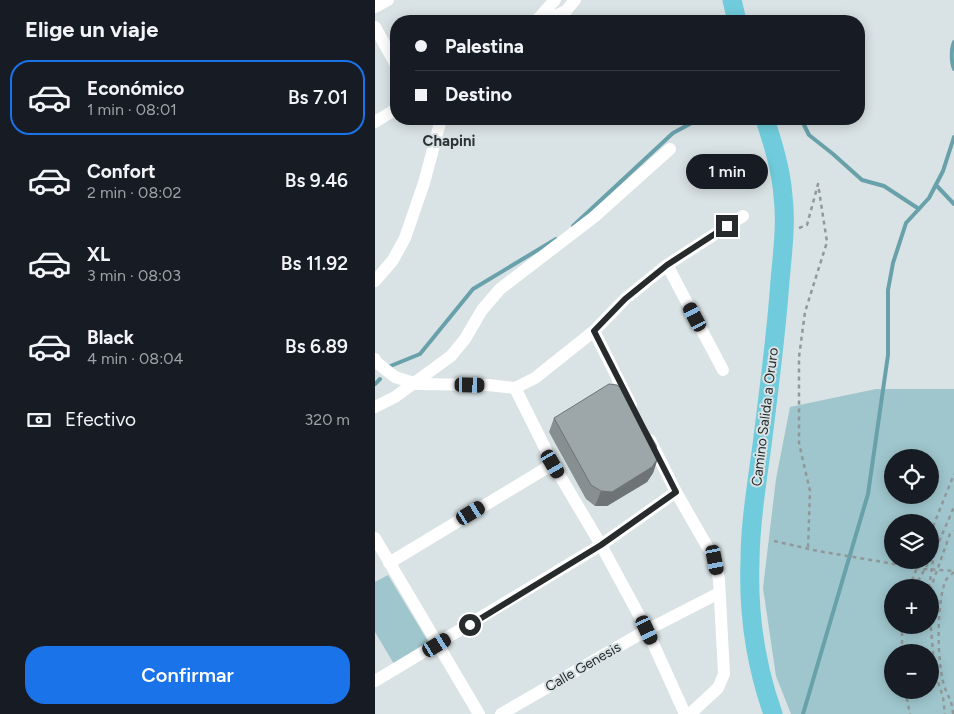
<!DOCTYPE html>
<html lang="es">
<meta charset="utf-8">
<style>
body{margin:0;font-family:Figtree,sans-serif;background:#242831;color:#f1f3f6;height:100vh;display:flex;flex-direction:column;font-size:19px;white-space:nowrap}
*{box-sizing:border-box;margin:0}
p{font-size:16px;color:#9ea1a6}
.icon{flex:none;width:28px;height:28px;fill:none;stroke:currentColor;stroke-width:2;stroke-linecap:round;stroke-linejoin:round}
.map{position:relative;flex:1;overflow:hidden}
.details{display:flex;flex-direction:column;background:#171b24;width:375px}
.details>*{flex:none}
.top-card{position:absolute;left:15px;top:15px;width:475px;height:110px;border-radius:20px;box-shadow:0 2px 12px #0003;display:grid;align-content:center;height:110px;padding:0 25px;background:#171b24}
.buttons{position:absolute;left:509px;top:449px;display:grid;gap:10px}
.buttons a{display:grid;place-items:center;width:55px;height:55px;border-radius:50%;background:#171b24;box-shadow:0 2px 12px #0003;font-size:25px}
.end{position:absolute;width:22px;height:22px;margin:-11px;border:6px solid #272b2c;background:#fff;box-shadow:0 0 0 2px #fff}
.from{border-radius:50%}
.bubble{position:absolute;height:35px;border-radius:18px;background:#171b24;box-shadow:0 2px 12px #0003;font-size:16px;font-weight:600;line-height:35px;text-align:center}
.car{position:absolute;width:15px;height:30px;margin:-15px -8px;border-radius:6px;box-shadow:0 0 4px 1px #0007;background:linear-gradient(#222 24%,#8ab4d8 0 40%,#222 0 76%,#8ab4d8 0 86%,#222 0)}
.top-card b{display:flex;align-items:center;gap:18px;height:48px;font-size:19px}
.top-card b+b{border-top:1px solid #363941}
.top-card i{width:12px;height:12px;background:#f1f3f6}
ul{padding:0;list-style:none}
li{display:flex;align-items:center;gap:15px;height:75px;margin:0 10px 8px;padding:0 15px;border:2px solid transparent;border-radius:20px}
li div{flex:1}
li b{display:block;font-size:19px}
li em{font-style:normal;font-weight:600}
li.selected{border-color:#1a73e8}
li>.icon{width:45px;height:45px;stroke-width:1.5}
h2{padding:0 25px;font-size:22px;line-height:60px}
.pay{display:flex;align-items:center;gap:12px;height:55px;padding:0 25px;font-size:19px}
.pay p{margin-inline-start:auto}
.primary-button{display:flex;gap:10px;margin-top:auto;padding:10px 25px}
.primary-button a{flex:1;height:58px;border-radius:20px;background:#1a73e8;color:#fff;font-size:20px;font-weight:600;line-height:58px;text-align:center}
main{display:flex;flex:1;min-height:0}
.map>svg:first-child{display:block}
.green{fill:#9fc6cd;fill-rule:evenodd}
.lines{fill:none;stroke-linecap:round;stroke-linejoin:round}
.stream{stroke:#69a1ab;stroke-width:4}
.path{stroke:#919899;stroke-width:2.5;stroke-dasharray:4 4;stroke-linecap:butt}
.minor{stroke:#fff;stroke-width:12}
.highway{stroke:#70ccdc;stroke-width:19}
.wall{fill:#878f90}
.shaded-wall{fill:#6e7476}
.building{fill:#9da6a8;stroke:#6e7476}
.route{stroke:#272b2c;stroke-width:6}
.labels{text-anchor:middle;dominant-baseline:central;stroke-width:4;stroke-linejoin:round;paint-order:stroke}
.street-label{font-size:14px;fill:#272b2c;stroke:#d9e2e4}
.neighbourhood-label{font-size:15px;font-weight:bold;fill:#2c3435;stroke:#d9e2e4}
</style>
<main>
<section class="details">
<h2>Elige un viaje</h2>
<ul>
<li class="selected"><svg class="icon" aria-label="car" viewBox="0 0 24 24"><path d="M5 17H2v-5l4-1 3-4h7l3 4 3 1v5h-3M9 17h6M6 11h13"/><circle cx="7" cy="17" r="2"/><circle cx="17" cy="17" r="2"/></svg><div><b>Económico</b><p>1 min · 08:01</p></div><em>Bs 7.01</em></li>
<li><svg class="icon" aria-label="car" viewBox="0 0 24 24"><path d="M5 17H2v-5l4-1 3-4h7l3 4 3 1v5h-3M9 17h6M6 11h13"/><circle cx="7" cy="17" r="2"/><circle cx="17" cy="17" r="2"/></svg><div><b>Confort</b><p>2 min · 08:02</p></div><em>Bs 9.46</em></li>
<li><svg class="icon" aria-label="car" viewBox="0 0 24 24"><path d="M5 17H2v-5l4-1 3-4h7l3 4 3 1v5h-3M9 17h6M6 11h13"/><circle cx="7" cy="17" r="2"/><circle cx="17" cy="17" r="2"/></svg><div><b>XL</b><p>3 min · 08:03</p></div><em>Bs 11.92</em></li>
<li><svg class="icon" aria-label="car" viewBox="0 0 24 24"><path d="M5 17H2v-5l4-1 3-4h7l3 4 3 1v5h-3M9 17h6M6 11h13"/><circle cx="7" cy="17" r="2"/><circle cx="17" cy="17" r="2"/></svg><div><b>Black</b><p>4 min · 08:04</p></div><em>Bs 6.89</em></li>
</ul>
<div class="pay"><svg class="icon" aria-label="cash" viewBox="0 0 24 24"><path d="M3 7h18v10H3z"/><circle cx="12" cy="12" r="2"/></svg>Efectivo<p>320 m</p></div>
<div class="primary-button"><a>Confirmar</a></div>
</section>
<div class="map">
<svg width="579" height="714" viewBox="0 0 579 714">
<rect width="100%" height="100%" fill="#d9e2e4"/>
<g class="green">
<path d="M 501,389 L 579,389 L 579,714 L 416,714 L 401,676 L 388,588 L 401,479 L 415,407 ZM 518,458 L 555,458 L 555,495 L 518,495 ZM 518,522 L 555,522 L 555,560 L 518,560 ZM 518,588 L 555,588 L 555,625 L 518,625 ZM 518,652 L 555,652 L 555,690 L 518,690 Z"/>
<polygon points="13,575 54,643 19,664 0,632 0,582"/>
</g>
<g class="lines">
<g class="stream">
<path d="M 579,42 C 576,49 576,62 579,69"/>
<polyline points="426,119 434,135 458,154 487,180 509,186 544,209"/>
<polyline points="561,185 579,204"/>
<polyline points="198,226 298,133 324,119"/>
<polyline points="13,367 45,354 98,289 181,239"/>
<polyline points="0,384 5,379"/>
<polyline points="428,714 493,494 513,355 513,290 518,263 531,223 554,198 568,171 579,137"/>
</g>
<g class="path">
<polyline points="424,228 432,225 443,184 452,242 430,312 424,357 424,443 435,491 433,548"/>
<polyline points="555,534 579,474"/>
<polyline points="399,541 443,551 549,569 579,571"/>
<polyline points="534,588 545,560"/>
<polyline points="539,588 555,560"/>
<polyline points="554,588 559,553 579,507"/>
<polyline points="555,590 575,534 579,531"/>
<polyline points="555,619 560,673 568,697 570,714"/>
<polyline points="527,652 527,625"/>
<polyline points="530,690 535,714"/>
<path d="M 578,714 C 577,699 573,698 569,685 C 562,663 561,602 571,580 C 573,577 577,574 579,572"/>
</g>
<g class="minor">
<polyline points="0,7 13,0"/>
<polyline points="161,21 180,0"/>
<polyline points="168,21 191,11 200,0"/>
<polyline points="0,27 21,65"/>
<polyline points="0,122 21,109"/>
<polyline points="292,265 348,370"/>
<polyline points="0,281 18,260 30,238 49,183 66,119"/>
<polyline points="219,331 256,405"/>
<polyline points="0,359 1,362 20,377 42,384 113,385 140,388 160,378 219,331 250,299 292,265 368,216"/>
<polyline points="140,388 178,464 226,545 272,630 310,714"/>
<polyline points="0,407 20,397 76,356 90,339 107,310 125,289 219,217 295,149"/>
<polyline points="275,440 301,492 340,560 344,580 349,674 343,688 315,714"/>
<polyline points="0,538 104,714"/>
<polyline points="14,563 178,464"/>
<polyline points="0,681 226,545 301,492"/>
<polyline points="126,714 272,630 344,593"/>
</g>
<g class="highway">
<polyline points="357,0 362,21"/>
<path d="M 390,119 C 398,144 406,169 408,196 C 412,228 406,262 404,294 C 400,342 394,390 388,437 C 383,478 375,520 375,561 C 373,613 381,666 398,714"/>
</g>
</g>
<polygon class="wall" points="179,418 283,458 278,473 272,482 232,506 220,506 211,499 174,432"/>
<polygon class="shaded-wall" points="283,458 278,473 272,482 232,506 220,506 226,491"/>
<polygon class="building" points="234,384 242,385 249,390 281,445 283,458 277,467 237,492 226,491 216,485 179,418"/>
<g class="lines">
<polyline class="route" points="95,625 226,545 301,492 219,331 250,299 292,265 352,226"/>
</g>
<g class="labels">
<g class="street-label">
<text transform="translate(390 417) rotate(-83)">Camino Salida a Oruro</text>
<text transform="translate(208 667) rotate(-30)">Calle Genesis</text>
</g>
<g class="neighbourhood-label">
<text x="74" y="141">Chapini</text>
</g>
</g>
</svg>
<div class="buttons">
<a><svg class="icon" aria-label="locate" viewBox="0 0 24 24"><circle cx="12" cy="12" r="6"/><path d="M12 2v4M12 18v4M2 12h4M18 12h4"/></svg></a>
<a><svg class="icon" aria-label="layers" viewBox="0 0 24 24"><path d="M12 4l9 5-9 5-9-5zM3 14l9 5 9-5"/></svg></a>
<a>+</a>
<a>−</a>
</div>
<i class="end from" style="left:95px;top:625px"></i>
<i class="end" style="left:352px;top:226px"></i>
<div class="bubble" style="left:311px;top:154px;width:82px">1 min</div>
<i class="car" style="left:320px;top:317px;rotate:332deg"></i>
<i class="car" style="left:95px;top:385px;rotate:91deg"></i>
<i class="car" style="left:178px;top:464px;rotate:150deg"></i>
<i class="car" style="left:96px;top:513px;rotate:59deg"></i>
<i class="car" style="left:340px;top:560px;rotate:169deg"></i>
<i class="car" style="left:272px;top:630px;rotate:155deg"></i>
<i class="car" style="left:62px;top:645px;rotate:59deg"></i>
<div class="top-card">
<b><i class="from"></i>Palestina</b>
<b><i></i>Destino</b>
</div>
</div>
</main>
